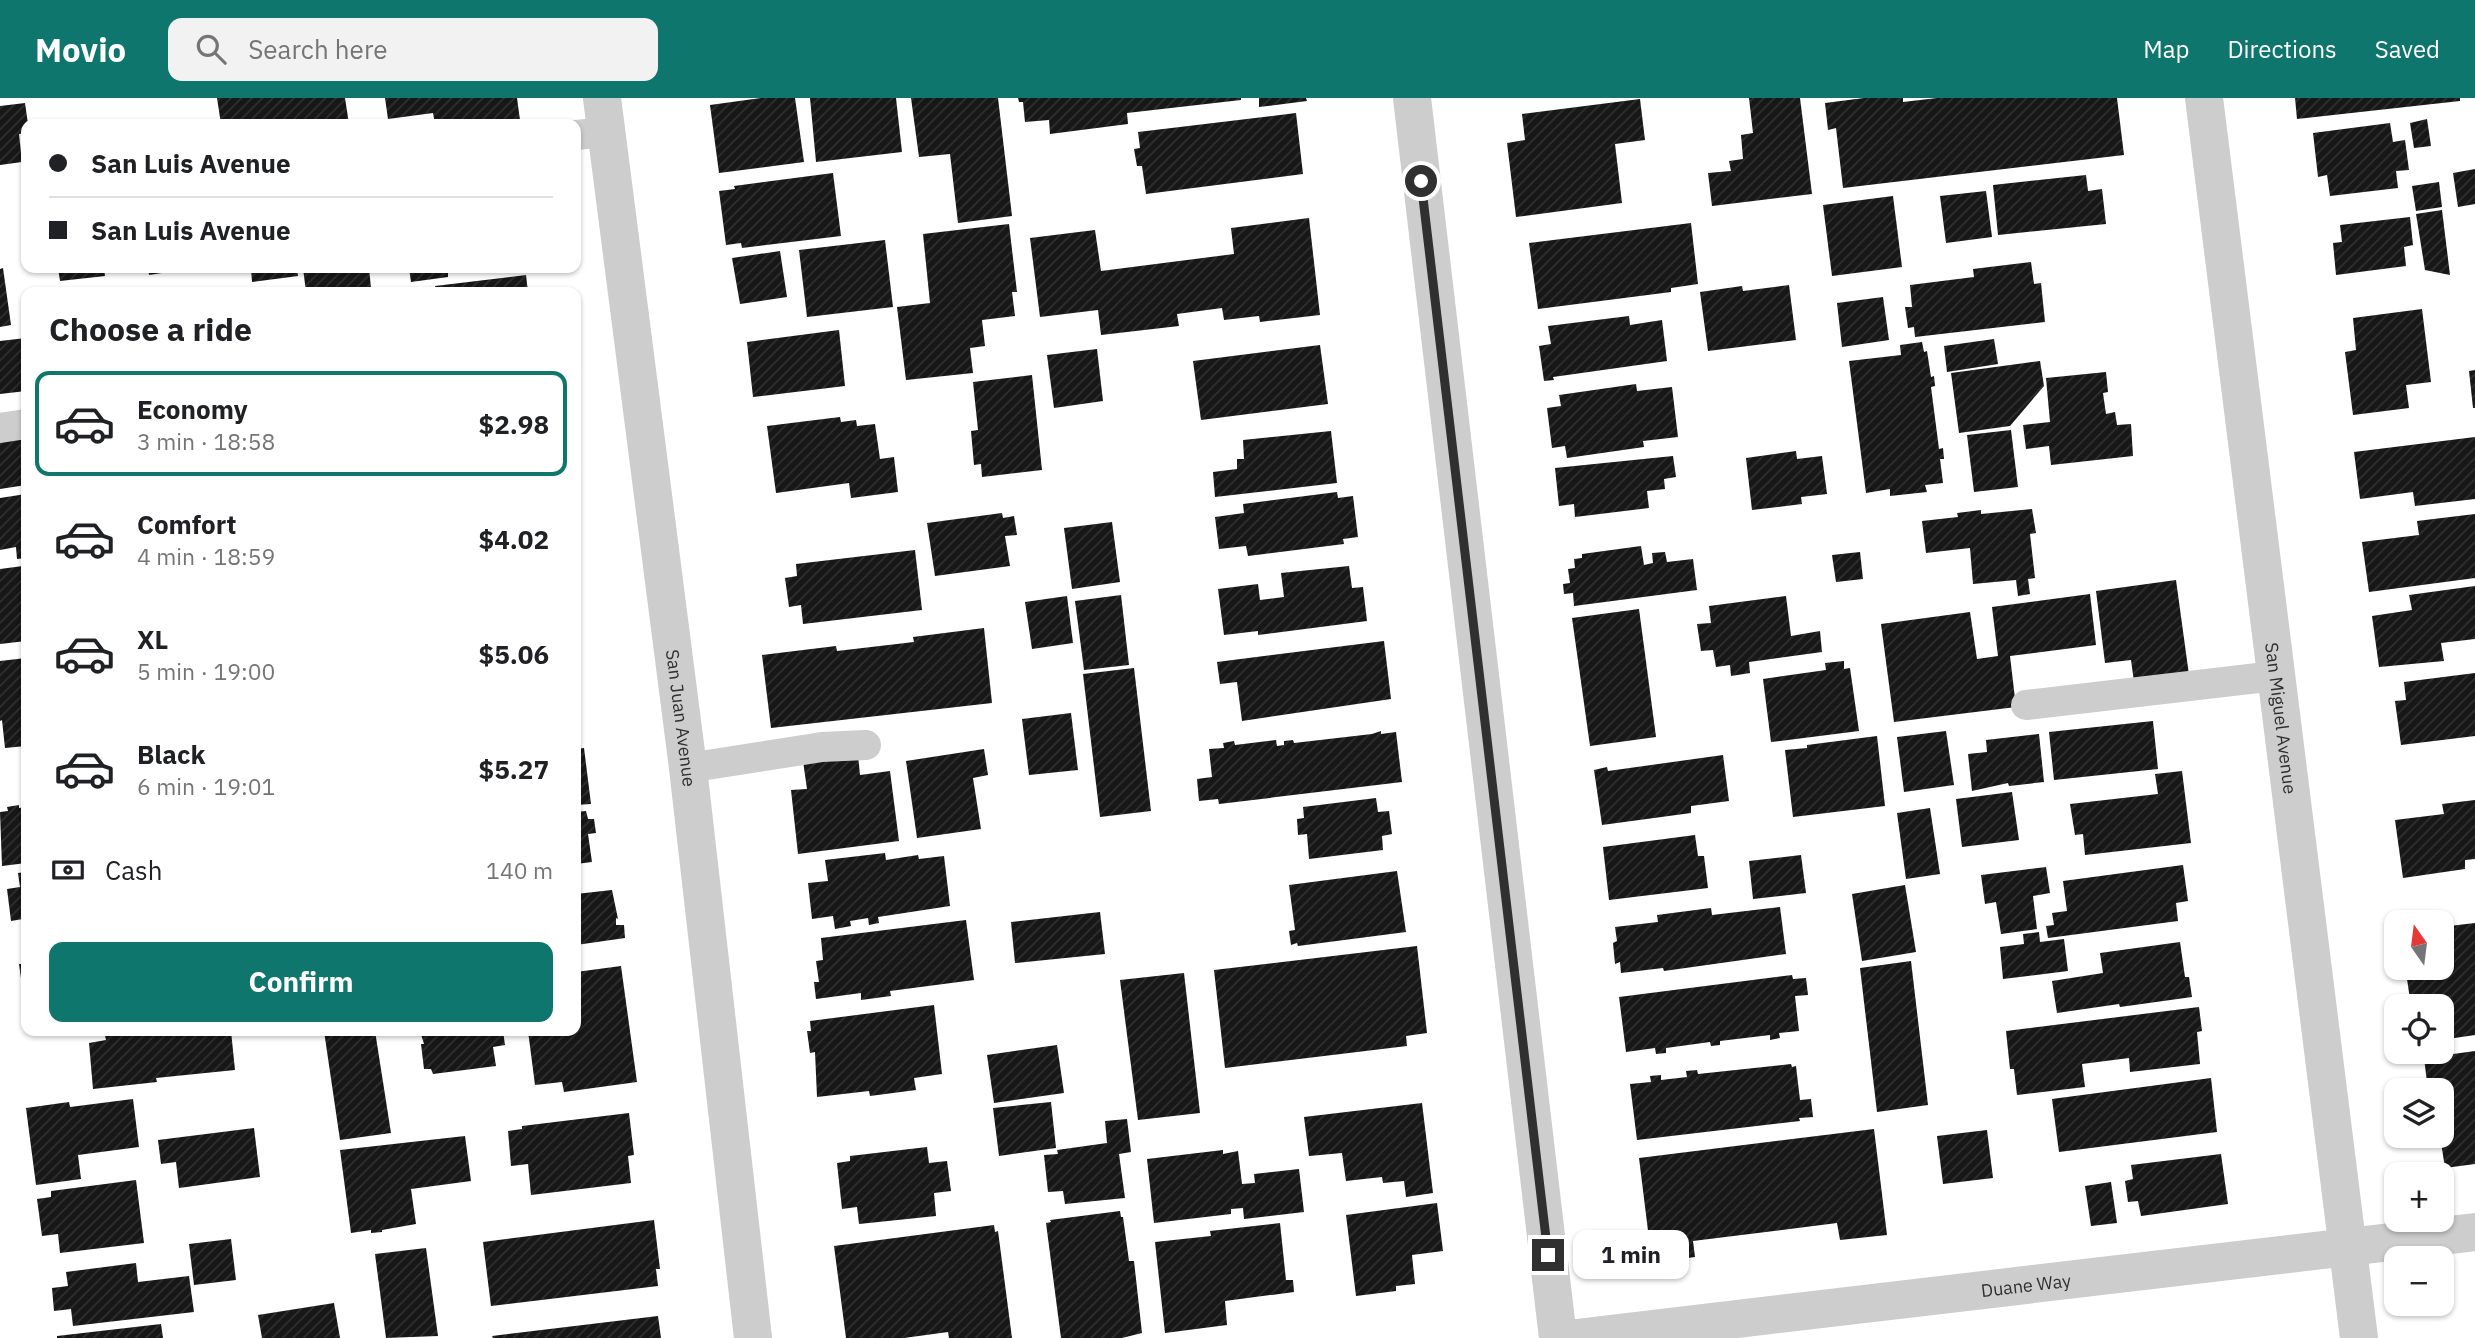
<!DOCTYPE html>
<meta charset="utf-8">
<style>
body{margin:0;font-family:"IBM Plex Sans",sans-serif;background:#f2f2f2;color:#202124;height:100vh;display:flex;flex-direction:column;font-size:26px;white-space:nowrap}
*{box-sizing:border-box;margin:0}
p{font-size:23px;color:#757577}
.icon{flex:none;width:38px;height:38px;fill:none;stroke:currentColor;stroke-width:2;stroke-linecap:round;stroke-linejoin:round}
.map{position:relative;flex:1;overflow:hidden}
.details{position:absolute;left:21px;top:189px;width:560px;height:749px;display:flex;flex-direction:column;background:#fff;border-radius:14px;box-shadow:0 2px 5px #0004}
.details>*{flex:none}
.hud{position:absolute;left:21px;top:21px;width:560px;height:154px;border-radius:14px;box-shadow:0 2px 5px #0004;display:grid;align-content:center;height:154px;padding:0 28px;background:#fff}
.needle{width:46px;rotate:346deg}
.controls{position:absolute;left:2384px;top:812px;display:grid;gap:14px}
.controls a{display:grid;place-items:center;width:70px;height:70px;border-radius:14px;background:#fff;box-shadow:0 2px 5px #0004;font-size:35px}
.end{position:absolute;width:32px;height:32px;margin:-16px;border:9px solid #303030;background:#fff;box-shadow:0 0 0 4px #fff}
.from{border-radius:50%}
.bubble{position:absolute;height:49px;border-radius:14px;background:#fff;box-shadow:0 2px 5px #0004;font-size:23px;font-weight:700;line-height:49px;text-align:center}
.hud b{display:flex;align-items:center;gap:24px;height:66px;font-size:26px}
.hud b+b{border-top:2px solid #e0e0e0}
.hud i{width:18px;height:18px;background:#202124}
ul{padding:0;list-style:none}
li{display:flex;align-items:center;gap:21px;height:105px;margin:0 14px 10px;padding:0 14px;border:4px solid transparent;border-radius:14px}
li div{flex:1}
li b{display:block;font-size:26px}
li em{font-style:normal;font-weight:700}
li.active{border-color:#0f766e}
li>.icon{width:63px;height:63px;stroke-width:1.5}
h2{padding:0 28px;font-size:32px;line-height:84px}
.pay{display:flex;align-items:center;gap:18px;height:77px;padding:0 28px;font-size:26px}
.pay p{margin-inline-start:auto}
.button{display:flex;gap:14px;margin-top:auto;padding:14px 28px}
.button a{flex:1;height:80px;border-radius:14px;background:#0f766e;color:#fff;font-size:28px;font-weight:700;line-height:80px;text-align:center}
header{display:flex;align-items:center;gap:42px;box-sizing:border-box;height:98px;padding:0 35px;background:#0f766e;color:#fff}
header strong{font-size:33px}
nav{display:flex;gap:38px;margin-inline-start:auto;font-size:24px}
.search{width:490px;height:63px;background:#f2f2f2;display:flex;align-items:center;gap:18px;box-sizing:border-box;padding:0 24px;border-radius:14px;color:#757577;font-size:26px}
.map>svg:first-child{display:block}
.building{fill:url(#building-hatch)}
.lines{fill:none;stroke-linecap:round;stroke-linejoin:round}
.lane{stroke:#cdcdcd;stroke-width:30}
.street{stroke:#cdcdcd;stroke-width:38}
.route{stroke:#303030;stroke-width:9}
.labels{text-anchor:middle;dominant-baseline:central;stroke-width:7;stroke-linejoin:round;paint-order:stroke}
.street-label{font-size:18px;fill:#303030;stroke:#fff}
</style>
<header>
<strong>Movio</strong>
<div class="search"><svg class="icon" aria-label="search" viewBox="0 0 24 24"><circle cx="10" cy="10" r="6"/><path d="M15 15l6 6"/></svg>Search here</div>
<nav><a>Map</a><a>Directions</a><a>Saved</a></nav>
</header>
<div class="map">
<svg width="2475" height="1240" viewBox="0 0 2475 1240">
<defs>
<pattern id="building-hatch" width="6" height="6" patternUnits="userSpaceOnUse" patternTransform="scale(1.75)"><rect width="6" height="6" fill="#171717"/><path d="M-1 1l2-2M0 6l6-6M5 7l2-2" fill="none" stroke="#303030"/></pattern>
</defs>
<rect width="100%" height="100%" fill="#fff"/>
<g class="building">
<polygon points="217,0 345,0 349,26 221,26"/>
<polygon points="385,0 517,0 520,22 490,26 435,26 433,15 388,21"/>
<polygon points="761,0 795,0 804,64 719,75 710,7"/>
<polygon points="810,0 896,0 902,54 816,64"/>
<polygon points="911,0 998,0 1012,118 958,125 950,56 919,59"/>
<polygon points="1018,0 1241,0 1241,2 1127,15 1128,26 1050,36 1049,22 1025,24 1023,4 1019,4"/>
<polygon points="1259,0 1306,0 1307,3 1259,9"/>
<polygon points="1749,0 1800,0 1812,96 1712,108 1708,75 1731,73 1729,63 1743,61 1741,37 1753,35"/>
<polygon points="1864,0 1903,0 1903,4 1937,0 2117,0 2124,57 1843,90 1836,30 1828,32 1825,5"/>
<polygon points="2295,0 2460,0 2460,3 2297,21"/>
<polygon points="1640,1 1645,42 1615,46 1622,105 1516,119 1507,45 1525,42 1522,16"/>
<polygon points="25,5 28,26 26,26 26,35 19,36 22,64 0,67 0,8"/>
<polygon points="1296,15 1303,76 1146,96 1142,68 1137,68 1134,51 1140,50 1138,34"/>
<polygon points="2427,21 2431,48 2414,50 2410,25"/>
<polygon points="2390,25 2393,44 2405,42 2409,72 2396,73 2398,90 2330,98 2327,77 2318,79 2313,35"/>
<polygon points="2475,71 2475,106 2458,109 2453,75"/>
<polygon points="833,75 841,138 742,150 741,145 726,147 719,93 735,91 734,88"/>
<polygon points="2086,77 2088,93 2102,91 2106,126 1998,137 1993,87"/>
<polygon points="2439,84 2442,109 2416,113 2412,88"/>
<polygon points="1986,93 1992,139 1946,145 1940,98"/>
<polygon points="1893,98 1902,169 1832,178 1823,107"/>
<polygon points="2442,112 2450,177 2425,172 2416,116"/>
<polygon points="2410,119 2413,147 2404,149 2406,168 2336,177 2333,145 2342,144 2340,127"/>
<polygon points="1309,120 1320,217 1260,224 1259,218 1224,222 1222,210 1177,216 1179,228 1101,237 1098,212 1040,219 1030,140 1095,132 1101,173 1234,156 1231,130"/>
<polygon points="1691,125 1698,186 1671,190 1671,194 1538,211 1529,145"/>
<polygon points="1009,126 1017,194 1012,194 1015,218 982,222 985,248 970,250 973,275 906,282 897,209 930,205 923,136"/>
<polygon points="885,142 893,209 807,219 799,152"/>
<polygon points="780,153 787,199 740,206 732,160"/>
<polygon points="2031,164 2034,186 2041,185 2045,224 1915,239 1914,229 1908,230 1905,209 1912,209 1910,187 1974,179 1973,171"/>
<polygon points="3,170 11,227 0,229 0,171"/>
<polygon points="58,170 104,170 105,178 60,183"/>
<polygon points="148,170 188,170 188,171 149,177"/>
<polygon points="251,170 297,170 298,178 252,184"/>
<polygon points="303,170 369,170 371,190 335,194 306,194"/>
<polygon points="409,170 454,170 454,171 448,172 448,179 411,184"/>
<polygon points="526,177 528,194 436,194 435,188"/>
<polygon points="1789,187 1796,242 1708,253 1700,194 1742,188 1743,193"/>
<polygon points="1883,199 1889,242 1842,249 1837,205"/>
<polygon points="2422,211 2431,284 2406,287 2409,310 2353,317 2345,254 2356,252 2353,220"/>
<polygon points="1629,218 1630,227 1662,222 1667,263 1553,279 1554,282 1544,283 1539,248 1551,246 1548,228"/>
<polygon points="839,232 845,288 753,299 747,244"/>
<polygon points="26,240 26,293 0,296 0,243"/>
<polygon points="1994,241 1998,266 1947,274 1944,248"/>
<polygon points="1922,244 1924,254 1927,253 1931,279 1934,278 1935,288 1931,289 1939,351 1943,350 1944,361 1940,361 1943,385 1925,387 1927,394 1890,398 1890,391 1866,395 1849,263 1901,257 1900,247"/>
<polygon points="1320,247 1328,306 1201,322 1193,263"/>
<polygon points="1097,251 1103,303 1054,310 1047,257"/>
<polygon points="2040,263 2044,288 2010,328 1959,335 1951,275"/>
<polygon points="2475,272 2475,310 2473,310 2469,273"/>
<polygon points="2106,274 2108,294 2103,295 2106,316 2115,314 2117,327 2131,326 2133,358 2051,367 2049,348 2026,351 2023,327 2050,324 2046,280"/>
<polygon points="1032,277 1042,372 982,379 981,366 974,367 971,333 978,332 973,284"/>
<polygon points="1636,286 1637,293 1672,289 1678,339 1643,343 1644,349 1567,360 1565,348 1552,350 1547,310 1561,308 1559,297"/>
<polygon points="840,319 841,324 856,322 857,328 875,326 880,361 894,359 898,394 851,400 849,385 776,395 767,328"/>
<polygon points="26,329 26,387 0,391 0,332"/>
<polygon points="2011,332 2018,389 1974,394 1967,337"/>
<polygon points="1331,333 1337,385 1215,399 1213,374 1237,371 1237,361 1244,361 1243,342"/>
<polygon points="2475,339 2475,401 2415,408 2413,394 2360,401 2354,354"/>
<polygon points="1796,353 1797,361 1822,358 1827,396 1801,399 1802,406 1752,412 1746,360"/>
<polygon points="1673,358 1676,379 1664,381 1665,391 1647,393 1649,410 1575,419 1574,406 1559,408 1555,370"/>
<polygon points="1337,394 1338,400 1353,398 1358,439 1343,441 1344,446 1248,458 1246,448 1219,451 1215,419 1244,415 1243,406"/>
<polygon points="26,396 26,460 17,461 16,449 0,452 0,400"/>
<polygon points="2032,411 2036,435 2030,436 2035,480 2028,481 2030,496 2018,498 2016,482 1973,486 1970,450 1926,455 1922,423 1958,419 1957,415 1981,412 1981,416"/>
<polygon points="1002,415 1003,420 1014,418 1017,437 1005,438 1010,468 935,478 927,425"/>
<polygon points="2475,416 2475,480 2369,494 2362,444 2419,437 2417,423"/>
<polygon points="1112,424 1120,484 1072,491 1064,430"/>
<polygon points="1641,448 1644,467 1653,465 1652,455 1665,454 1667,464 1693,461 1697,492 1574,508 1573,495 1564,496 1563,486 1570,485 1568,471 1575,470 1574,461 1582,460 1582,456"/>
<polygon points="915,452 922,512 803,526 801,507 789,509 785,480 797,478 796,466"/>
<polygon points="1860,454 1863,481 1836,484 1832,457"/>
<polygon points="23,468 24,482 26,482 26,543 0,546 0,471"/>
<polygon points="1349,468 1352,490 1363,489 1367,523 1258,537 1258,533 1224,537 1218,491 1258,486 1260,502 1284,499 1281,475"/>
<polygon points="2176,482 2189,577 2134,584 2131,562 2105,565 2096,493"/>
<polygon points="2475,488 2475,541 2441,545 2444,563 2379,569 2372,518 2412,512 2409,497"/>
<polygon points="2090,496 2096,547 2010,558 2016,609 1894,624 1881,526 1970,514 1977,561 1998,558 1992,509"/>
<polygon points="1121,497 1129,567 1084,572 1075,503"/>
<polygon points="1067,498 1073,545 1032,551 1025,504"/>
<polygon points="1786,498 1791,538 1820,533 1822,554 1749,564 1750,575 1731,578 1730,567 1716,569 1713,552 1701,553 1697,526 1711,525 1709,508"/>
<polygon points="1639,511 1656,639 1590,648 1572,520"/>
<polygon points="984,530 992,605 771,630 762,557 836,548 837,553 914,544 913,539"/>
<polygon points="1384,543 1391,601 1242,623 1237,584 1220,586 1217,564"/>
<polygon points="26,560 26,648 5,650 2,622 0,623 0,563"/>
<polygon points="1844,563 1844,571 1850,570 1859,633 1771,644 1763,581 1826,572 1825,565"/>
<polygon points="1134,570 1151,713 1100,719 1083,576"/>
<polygon points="2475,575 2475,638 2401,647 2395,603 2406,602 2404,584"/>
<polygon points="1071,615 1078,672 1029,677 1022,621"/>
<polygon points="2153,623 2158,671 2054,682 2049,634"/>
<polygon points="1381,633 1381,636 1396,634 1402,684 1219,706 1218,701 1199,703 1197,681 1212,679 1209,651 1224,650 1223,645 1234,643 1235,647 1276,642 1277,648 1284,647 1284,643 1293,642 1294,645 1372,636"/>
<polygon points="1946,633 1954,687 1904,694 1897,639"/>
<polygon points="2039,636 2044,684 2009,688 2008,685 1972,693 1968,656 1987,654 1986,642"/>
<polygon points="1877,638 1885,708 1793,719 1785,652 1807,650 1807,647"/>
<polygon points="584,650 591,706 576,707 576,651"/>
<polygon points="984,651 988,677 973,680 981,731 917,740 906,663"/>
<polygon points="858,657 860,677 890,673 899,743 798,756 791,692 807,691 803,663"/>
<polygon points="1723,657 1729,703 1691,708 1691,715 1602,727 1594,672 1607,669 1608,673"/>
<polygon points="2182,673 2191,745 2085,757 2083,736 2075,737 2070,706 2158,696 2155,676"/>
<polygon points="2012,694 2019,742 1962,749 1956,701"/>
<polygon points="1376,700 1378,714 1389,713 1392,736 1382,738 1383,752 1309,761 1307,736 1298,737 1297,721 1304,720 1303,709"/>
<polygon points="2475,702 2475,761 2465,762 2465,771 2403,780 2395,722 2444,716 2442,706"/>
<polygon points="19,707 19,710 26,709 26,765 2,768 0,714 8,713 7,709"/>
<polygon points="1930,710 1940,776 1906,781 1897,715"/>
<polygon points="586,713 588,721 594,721 596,735 588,736 592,764 576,766 576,714"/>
<polygon points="1695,737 1698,758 1704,758 1708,790 1609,802 1603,749"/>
<polygon points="885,755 886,762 918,757 919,761 944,758 950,808 878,819 879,825 869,827 868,820 850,823 851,828 835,831 833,818 812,821 808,785 828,783 825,762"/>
<polygon points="1801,757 1806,795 1753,801 1749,763"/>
<polygon points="2183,767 2188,803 2176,805 2178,823 2048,840 2046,828 2054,827 2052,815 2067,813 2063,783"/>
<polygon points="2046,769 2050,795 2033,798 2037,831 2001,836 1996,804 1985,806 1981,777"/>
<polygon points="1397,773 1406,834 1298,848 1297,845 1291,847 1289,833 1295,832 1289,787"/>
<polygon points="26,774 26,831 25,832 23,821 11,823 7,791 20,789 18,775"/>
<polygon points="1905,787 1916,854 1862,863 1852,796"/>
<polygon points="612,792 618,821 616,820 616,827 624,827 625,840 576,847 576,796"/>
<polygon points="1780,809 1786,856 1664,873 1663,870 1621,875 1620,864 1615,866 1613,845 1617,843 1615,829 1658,824 1657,817 1711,810 1712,817"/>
<polygon points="1100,814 1105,856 1015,865 1011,824"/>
<polygon points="966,822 974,882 890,893 891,898 861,902 861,895 816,901 814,884 819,884 816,863 823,862 821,840"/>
<polygon points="2475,825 2475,937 2441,942 2441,908 2411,908 2407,881 2437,877 2436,870 2441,870 2441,829"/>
<polygon points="2039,834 2040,844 2064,841 2068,873 2003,881 2000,849 2024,846 2023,836"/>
<polygon points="2180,844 2185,879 2189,879 2192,899 2120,909 2119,906 2057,915 2052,883 2103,875 2100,855"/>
<polygon points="1417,848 1427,935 1406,938 1407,948 1225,970 1214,872"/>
<polygon points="1911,863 1928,1007 1877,1014 1860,870"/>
<polygon points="19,866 26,866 26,907 25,908"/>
<polygon points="621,868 637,984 564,994 562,984 535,987 528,933 576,933 576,874"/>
<polygon points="1184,875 1200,1015 1138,1022 1120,882"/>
<polygon points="1792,877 1793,881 1806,880 1808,897 1795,898 1799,933 1779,935 1780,940 1770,942 1770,937 1720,943 1720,947 1711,948 1710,944 1666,950 1666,955 1656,956 1655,950 1626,954 1619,899"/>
<polygon points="934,907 942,976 914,980 916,992 870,998 869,993 817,999 815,954 810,955 807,933 811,933 810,923"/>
<polygon points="2199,909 2202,933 2197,934 2200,966 2130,974 2129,960 2082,966 2085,989 2017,997 2014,971 2010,971 2006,933"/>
<polygon points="104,933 231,933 235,972 156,980 157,984 93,991 89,945 106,942"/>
<polygon points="324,933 375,933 391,1035 340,1042"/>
<polygon points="420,933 503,933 505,947 493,949 496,968 433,976 431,971 424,971 421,946 424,946"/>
<polygon points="1057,947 1064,995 994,1005 987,957"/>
<polygon points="2475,953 2475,1066 2445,1070 2440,1038 2441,992 2428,992 2424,960"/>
<polygon points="1791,966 1792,969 1796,968 1800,1002 1811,1001 1813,1019 1799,1020 1800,1023 1637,1042 1630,986 1651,984 1650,978 1661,977 1661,982 1687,979 1686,973 1697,972 1698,976"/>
<polygon points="2211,980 2217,1034 2059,1054 2052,1001"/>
<polygon points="133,1001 139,1049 78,1057 81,1081 36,1087 26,1010 69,1004 70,1009"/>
<polygon points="1051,1004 1056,1050 999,1058 993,1010"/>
<polygon points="1422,1005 1433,1095 1406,1099 1404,1083 1383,1085 1382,1079 1346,1083 1342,1055 1309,1058 1304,1019"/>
<polygon points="629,1015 634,1057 628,1058 631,1085 531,1097 528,1066 511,1068 508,1033 522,1031 522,1028"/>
<polygon points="1127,1021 1131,1054 1119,1056 1125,1100 1065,1106 1063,1093 1048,1094 1044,1057 1058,1056 1057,1052 1107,1045 1105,1023"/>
<polygon points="254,1030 260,1079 179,1090 176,1064 161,1066 158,1042"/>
<polygon points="1874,1031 1887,1137 1840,1142 1837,1125 1693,1143 1695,1159 1652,1165 1639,1060"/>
<polygon points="1987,1032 1993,1080 1943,1086 1937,1038"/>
<polygon points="465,1038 471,1083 411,1091 416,1126 382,1132 382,1134 371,1135 371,1132 351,1135 340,1052"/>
<polygon points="927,1049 929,1065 947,1063 951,1093 934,1095 936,1118 859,1126 857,1109 842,1111 837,1065 850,1063 850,1058"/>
<polygon points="1223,1052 1223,1056 1238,1053 1242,1086 1255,1085 1254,1076 1299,1071 1304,1114 1244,1121 1243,1110 1231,1111 1231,1116 1154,1125 1147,1061"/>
<polygon points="2221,1056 2228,1106 2141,1118 2138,1103 2128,1104 2125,1083 2133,1081 2131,1067"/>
<polygon points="136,1082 144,1145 60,1155 58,1136 42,1138 37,1101 51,1099 51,1093"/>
<polygon points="2111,1084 2117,1125 2091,1128 2085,1088"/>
<polygon points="1437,1105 1443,1153 1412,1157 1415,1186 1396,1188 1396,1193 1356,1198 1346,1117"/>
<polygon points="1120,1113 1121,1119 1123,1119 1129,1163 1134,1163 1142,1235 1122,1240 1061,1240 1046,1125 1051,1124 1050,1122"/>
<polygon points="654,1122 660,1171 656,1171 658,1188 491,1208 483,1144"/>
<polygon points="1280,1125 1286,1182 1293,1182 1294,1194 1225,1203 1227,1227 1165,1235 1155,1144 1211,1138 1210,1133"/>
<polygon points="994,1127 995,1134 998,1133 1012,1240 949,1240 948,1234 904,1240 846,1240 834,1148"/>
<polygon points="231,1141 236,1182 194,1187 189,1146"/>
<polygon points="426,1150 438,1238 386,1240 375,1156"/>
<polygon points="136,1165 138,1184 189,1178 194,1214 73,1228 71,1211 54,1213 52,1190 68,1188 66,1174"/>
<polygon points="334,1205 340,1240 262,1240 258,1217"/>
<polygon points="658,1218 661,1240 493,1240 492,1238"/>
<polygon points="161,1226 163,1240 57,1240 57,1238"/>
</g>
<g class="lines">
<g class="lane">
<polyline points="576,37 607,34"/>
<polyline points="0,330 26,326"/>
<polyline points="2026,607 2275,578"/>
<polyline points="688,670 822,649 866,647"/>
</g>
<g class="street">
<path id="s1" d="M 602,0 L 688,670 L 753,1240"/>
<polyline points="1412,0 1558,1240"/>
<path id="s2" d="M 2204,0 L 2359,1240"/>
<path id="s3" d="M 1576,1240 L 2475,1134"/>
</g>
</g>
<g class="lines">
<polyline class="route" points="1421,83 1548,1157"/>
</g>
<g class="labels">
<g class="street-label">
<text stroke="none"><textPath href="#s1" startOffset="625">San Juan Avenue</textPath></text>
<text stroke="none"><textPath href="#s2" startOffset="625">San Miguel Avenue</textPath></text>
<text stroke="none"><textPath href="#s3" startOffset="453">Duane Way</textPath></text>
</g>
</g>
</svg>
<div class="controls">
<a><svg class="needle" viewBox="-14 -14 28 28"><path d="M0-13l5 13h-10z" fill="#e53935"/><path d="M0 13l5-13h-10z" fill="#757577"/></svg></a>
<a><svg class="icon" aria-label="locate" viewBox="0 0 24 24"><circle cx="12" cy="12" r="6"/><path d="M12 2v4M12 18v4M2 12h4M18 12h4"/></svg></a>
<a><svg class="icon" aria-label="layers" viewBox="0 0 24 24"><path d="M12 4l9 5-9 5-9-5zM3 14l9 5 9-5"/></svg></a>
<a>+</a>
<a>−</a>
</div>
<i class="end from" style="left:1421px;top:83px"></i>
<i class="end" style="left:1548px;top:1157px"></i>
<div class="bubble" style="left:1573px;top:1132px;width:116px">1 min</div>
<div class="hud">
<b><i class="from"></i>San Luis Avenue</b>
<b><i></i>San Luis Avenue</b>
</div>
<section class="details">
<h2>Choose a ride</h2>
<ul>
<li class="active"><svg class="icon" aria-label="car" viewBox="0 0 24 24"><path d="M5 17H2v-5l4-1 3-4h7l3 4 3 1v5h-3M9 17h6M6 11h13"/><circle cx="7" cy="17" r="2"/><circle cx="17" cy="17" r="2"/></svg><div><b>Economy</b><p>3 min · 18:58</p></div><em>$2.98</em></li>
<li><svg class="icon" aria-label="car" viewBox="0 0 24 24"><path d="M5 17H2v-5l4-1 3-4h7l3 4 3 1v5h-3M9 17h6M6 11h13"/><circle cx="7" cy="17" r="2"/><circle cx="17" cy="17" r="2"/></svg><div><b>Comfort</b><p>4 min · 18:59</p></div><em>$4.02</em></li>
<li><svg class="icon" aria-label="car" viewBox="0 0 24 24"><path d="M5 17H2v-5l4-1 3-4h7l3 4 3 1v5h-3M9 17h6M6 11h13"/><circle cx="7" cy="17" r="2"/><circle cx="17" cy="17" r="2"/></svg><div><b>XL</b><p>5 min · 19:00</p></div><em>$5.06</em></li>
<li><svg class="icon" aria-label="car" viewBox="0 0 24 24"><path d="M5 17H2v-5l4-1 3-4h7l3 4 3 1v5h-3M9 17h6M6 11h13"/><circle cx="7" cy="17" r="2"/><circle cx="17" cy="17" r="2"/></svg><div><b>Black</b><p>6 min · 19:01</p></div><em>$5.27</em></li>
</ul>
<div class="pay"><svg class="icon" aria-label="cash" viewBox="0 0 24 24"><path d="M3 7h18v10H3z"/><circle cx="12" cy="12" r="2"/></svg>Cash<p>140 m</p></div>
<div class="button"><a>Confirm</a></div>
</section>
</div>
